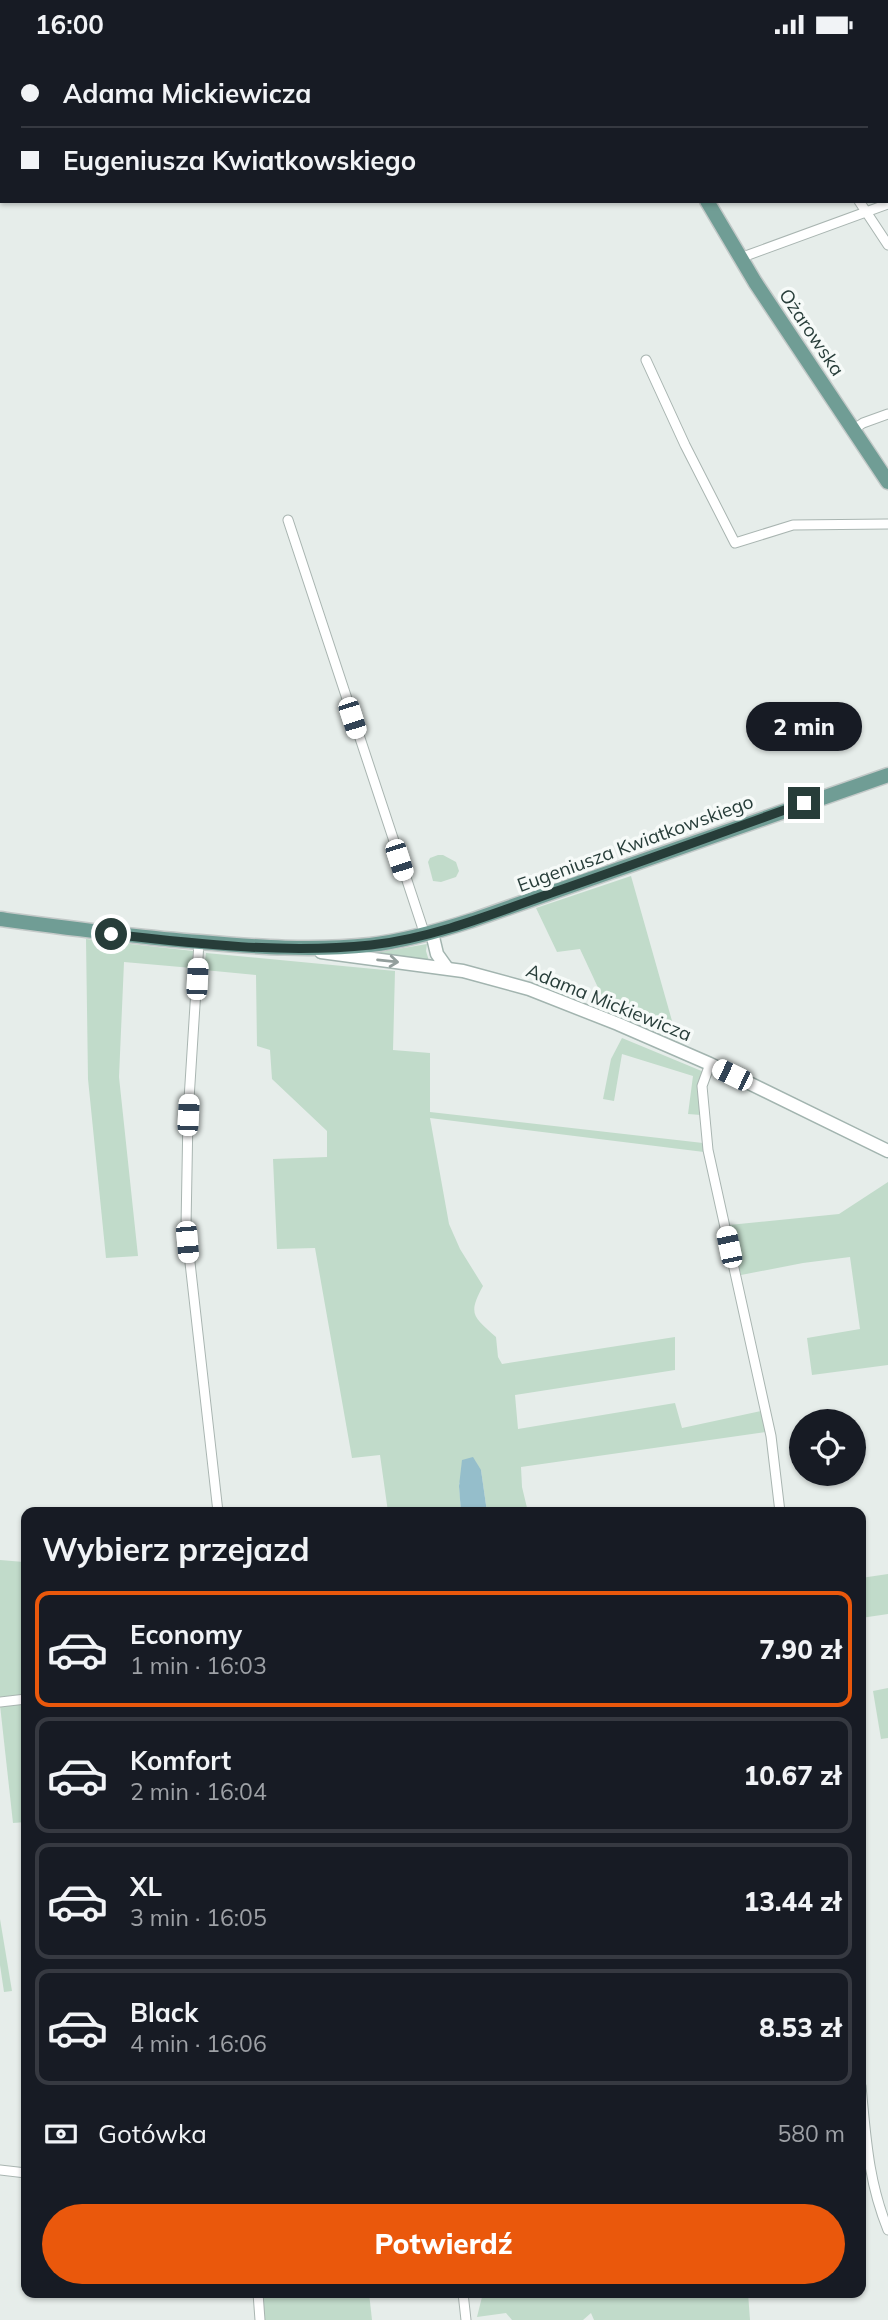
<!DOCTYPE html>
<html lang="pl">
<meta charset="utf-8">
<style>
body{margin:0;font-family:Mulish,sans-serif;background:#20242c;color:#f1f3f6;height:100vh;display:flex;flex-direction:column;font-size:26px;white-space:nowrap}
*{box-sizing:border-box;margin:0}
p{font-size:23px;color:#9ea1a6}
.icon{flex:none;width:38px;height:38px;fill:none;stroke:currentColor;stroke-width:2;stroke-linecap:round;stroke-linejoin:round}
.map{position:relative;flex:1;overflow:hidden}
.sheet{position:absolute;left:21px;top:1458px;width:845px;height:791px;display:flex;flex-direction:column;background:#171b24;border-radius:14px;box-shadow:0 2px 5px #0004}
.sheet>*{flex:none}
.hud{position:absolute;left:0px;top:0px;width:889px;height:154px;box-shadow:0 2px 5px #0004;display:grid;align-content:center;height:154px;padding:0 21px;background:#171b24}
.controls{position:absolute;left:789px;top:1360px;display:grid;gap:14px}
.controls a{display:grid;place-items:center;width:77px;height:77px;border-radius:50%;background:#171b24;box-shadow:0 2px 5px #0004;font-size:35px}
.end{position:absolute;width:32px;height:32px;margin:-16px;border:9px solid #273d39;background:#fff;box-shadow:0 0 0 4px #fff}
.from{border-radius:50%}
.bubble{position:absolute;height:49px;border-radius:24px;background:#171b24;box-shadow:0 2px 5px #0004;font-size:23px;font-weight:800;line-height:49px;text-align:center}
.car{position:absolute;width:21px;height:42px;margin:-21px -10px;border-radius:9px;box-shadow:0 0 5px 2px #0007;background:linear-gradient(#fff 24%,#345 0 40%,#fff 0 76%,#345 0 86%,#fff 0)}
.hud b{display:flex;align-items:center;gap:24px;height:66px;font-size:26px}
.hud b+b{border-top:2px solid #363941}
.hud i{width:18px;height:18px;background:#f1f3f6}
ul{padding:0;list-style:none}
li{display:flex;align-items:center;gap:21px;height:116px;margin:0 14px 10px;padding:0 7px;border:4px solid #363941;border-radius:14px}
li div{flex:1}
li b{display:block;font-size:26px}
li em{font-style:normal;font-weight:800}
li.current{border-color:#ea580c}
li>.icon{width:63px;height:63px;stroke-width:1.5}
h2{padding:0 21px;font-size:32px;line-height:84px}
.pay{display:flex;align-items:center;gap:18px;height:77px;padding:0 21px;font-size:26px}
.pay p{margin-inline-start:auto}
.action{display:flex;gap:14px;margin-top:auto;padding:14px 21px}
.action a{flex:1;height:80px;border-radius:42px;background:#ea580c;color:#fff;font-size:28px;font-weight:800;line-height:80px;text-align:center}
.status{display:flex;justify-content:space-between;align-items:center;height:49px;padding:0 35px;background:#171b24;direction:ltr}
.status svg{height:19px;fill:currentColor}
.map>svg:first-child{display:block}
.green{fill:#c1dbca}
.water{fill:#95becb}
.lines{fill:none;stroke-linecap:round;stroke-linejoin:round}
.street-casing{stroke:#a9b5b1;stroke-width:11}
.secondary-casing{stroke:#a2b4af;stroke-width:15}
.primary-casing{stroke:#c3c9c8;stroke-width:17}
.street{stroke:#fff;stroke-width:9}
.secondary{stroke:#fff;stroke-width:12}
.primary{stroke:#709d95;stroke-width:14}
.oneway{stroke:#939e9c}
.route{stroke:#273d39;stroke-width:9}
.labels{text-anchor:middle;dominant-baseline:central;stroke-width:7;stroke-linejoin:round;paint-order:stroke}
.street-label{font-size:19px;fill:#273d39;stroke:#f6faf8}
</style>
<div class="status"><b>16:00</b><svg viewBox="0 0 49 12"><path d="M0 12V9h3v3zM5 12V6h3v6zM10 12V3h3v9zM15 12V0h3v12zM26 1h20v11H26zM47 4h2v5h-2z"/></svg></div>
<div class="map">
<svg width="888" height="2271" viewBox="0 0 888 2271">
<rect width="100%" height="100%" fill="#e6edea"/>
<g class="green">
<polygon points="438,806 443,806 456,813 459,822 456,828 441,833 433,832 428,813 430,809"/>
<polygon points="631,827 676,986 608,960 580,900 557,903 536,859"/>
<polygon points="86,890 193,902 192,919 124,913 119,1028 138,1207 106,1209 88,1030"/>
<polygon points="427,895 426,902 429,912 374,904"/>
<path d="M 206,904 L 395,922 L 393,1001 L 430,1004 L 430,1063 L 703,1094 L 704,1103 L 430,1069 L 449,1175 L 460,1200 L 483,1237 C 467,1266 474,1268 496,1288 L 498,1308 L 502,1315 L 675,1288 L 675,1321 L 515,1346 L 518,1380 L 675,1354 L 682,1379 L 761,1362 L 766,1383 L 521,1418 L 522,1438 L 528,1463 L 487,1463 L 481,1421 L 459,1434 L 461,1463 L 388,1463 L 380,1406 L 352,1409 L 315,1199 L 277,1200 L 273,1110 L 327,1108 L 327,1082 L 272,1030 L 270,1001 L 257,997 L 256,926 L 204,921 Z"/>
<polygon points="622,989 704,1023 701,1066 688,1065 693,1027 622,1005 614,1052 603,1050 611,1010"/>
<polygon points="888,1133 888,1316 812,1326 807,1289 860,1280 850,1208 803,1214 741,1226 729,1176 839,1165"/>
<polygon points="0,1511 24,1513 26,1646 0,1648"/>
<polygon points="888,1525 888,1565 861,1569 861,1529"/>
<polygon points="888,1639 888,1689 881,1690 873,1642"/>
<polygon points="26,1653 26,1773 13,1774 0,1656"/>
<polygon points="0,1870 12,1942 4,1943 0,1916"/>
<polygon points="262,2244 369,2244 372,2271 264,2271"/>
<polygon points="483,2244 748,2244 750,2271 594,2271 591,2264 583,2271 512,2271 506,2264 477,2268"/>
</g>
<polygon class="water" points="473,1408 481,1421 487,1463 461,1463 459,1437 462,1411"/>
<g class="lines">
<g class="street-casing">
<g id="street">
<polyline points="60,0 61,2"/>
<polyline points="813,0 815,2"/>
<polyline points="474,2 483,0"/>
<polyline points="826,2 829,0"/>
<polyline points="0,92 2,92"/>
<polyline points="859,152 888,196"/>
<polyline points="740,209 888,155"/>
<polyline points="646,311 685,396 735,494 793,476 888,475"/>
<polyline points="854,380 863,374 888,365"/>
<polyline points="288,471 425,886"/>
<polyline points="199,893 188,1066 186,1178 218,1463"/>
<polyline points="710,1015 702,1037 708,1101 771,1387 780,1463"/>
<polyline points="0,1653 26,1650"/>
<path d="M 861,2037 C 866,2088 868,2132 888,2181"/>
<polyline points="0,2121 26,2124"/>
<polyline points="258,2244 260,2271"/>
<polyline points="463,2244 466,2271"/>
</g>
</g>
<g class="secondary-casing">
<g id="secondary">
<polyline points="432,884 437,905 447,919"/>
<polyline points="321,903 463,922 529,940 618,975 710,1015 888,1102"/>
</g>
</g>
<g class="primary-casing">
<g id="primary">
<polyline points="611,0 612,2"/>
<polyline points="707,152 755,233 888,433"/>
<path d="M 0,870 C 67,879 133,888 200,893 C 257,898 313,902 370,896 C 405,892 439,882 473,871 L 888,726"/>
</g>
</g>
<use href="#street" class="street"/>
<use href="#secondary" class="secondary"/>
<use href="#primary" class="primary"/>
</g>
<defs><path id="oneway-shaft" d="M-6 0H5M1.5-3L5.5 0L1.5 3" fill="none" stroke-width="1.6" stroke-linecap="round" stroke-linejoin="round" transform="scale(1.75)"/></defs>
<use class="oneway" href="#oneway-shaft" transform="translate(388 912) rotate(6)"/>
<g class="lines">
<path class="route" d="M 111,885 C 197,895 285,905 371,896 C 434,889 495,864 554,843 C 638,814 721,784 804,754"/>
</g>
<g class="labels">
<g class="street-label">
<text transform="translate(812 283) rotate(56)">Ożarowska</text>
<text transform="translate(635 794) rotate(-20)">Eugeniusza Kwiatkowskiego</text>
<text transform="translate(609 953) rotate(22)">Adama Mickiewicza</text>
</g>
</g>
</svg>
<div class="controls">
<a><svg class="icon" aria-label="locate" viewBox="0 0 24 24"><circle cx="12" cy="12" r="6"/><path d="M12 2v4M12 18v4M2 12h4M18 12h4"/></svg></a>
</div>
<i class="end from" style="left:111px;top:885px"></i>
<i class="end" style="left:804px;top:754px"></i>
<div class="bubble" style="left:746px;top:653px;width:116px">2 min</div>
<i class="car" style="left:352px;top:669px;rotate:162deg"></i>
<i class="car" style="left:399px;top:811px;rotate:162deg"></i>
<i class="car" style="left:197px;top:930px;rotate:3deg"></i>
<i class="car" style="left:732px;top:1026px;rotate:296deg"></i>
<i class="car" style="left:188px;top:1066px;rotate:3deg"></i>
<i class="car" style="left:187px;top:1193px;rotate:175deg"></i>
<i class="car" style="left:729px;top:1198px;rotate:348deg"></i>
<div class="hud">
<b><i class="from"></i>Adama Mickiewicza</b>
<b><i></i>Eugeniusza Kwiatkowskiego</b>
</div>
<section class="sheet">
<h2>Wybierz przejazd</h2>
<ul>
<li class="current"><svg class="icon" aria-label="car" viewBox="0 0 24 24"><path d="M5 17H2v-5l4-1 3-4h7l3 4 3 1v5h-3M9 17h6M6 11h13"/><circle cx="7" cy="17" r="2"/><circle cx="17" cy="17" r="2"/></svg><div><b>Economy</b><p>1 min · 16:03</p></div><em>7.90 zł</em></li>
<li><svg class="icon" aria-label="car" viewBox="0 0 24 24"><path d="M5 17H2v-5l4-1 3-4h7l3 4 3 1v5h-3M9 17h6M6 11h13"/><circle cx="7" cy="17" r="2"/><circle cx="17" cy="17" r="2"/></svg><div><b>Komfort</b><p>2 min · 16:04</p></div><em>10.67 zł</em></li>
<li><svg class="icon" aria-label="car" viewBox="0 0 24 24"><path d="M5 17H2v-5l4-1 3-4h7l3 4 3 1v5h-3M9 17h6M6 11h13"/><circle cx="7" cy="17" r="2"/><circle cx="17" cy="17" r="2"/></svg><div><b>XL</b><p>3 min · 16:05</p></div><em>13.44 zł</em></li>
<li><svg class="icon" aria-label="car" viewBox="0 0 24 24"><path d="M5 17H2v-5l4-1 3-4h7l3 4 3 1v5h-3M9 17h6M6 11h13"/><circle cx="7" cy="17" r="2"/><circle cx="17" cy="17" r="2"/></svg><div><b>Black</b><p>4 min · 16:06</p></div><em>8.53 zł</em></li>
</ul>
<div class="pay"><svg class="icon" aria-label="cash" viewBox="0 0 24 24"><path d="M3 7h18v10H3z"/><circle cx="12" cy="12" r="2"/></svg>Gotówka<p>580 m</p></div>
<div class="action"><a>Potwierdź</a></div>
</section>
</div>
